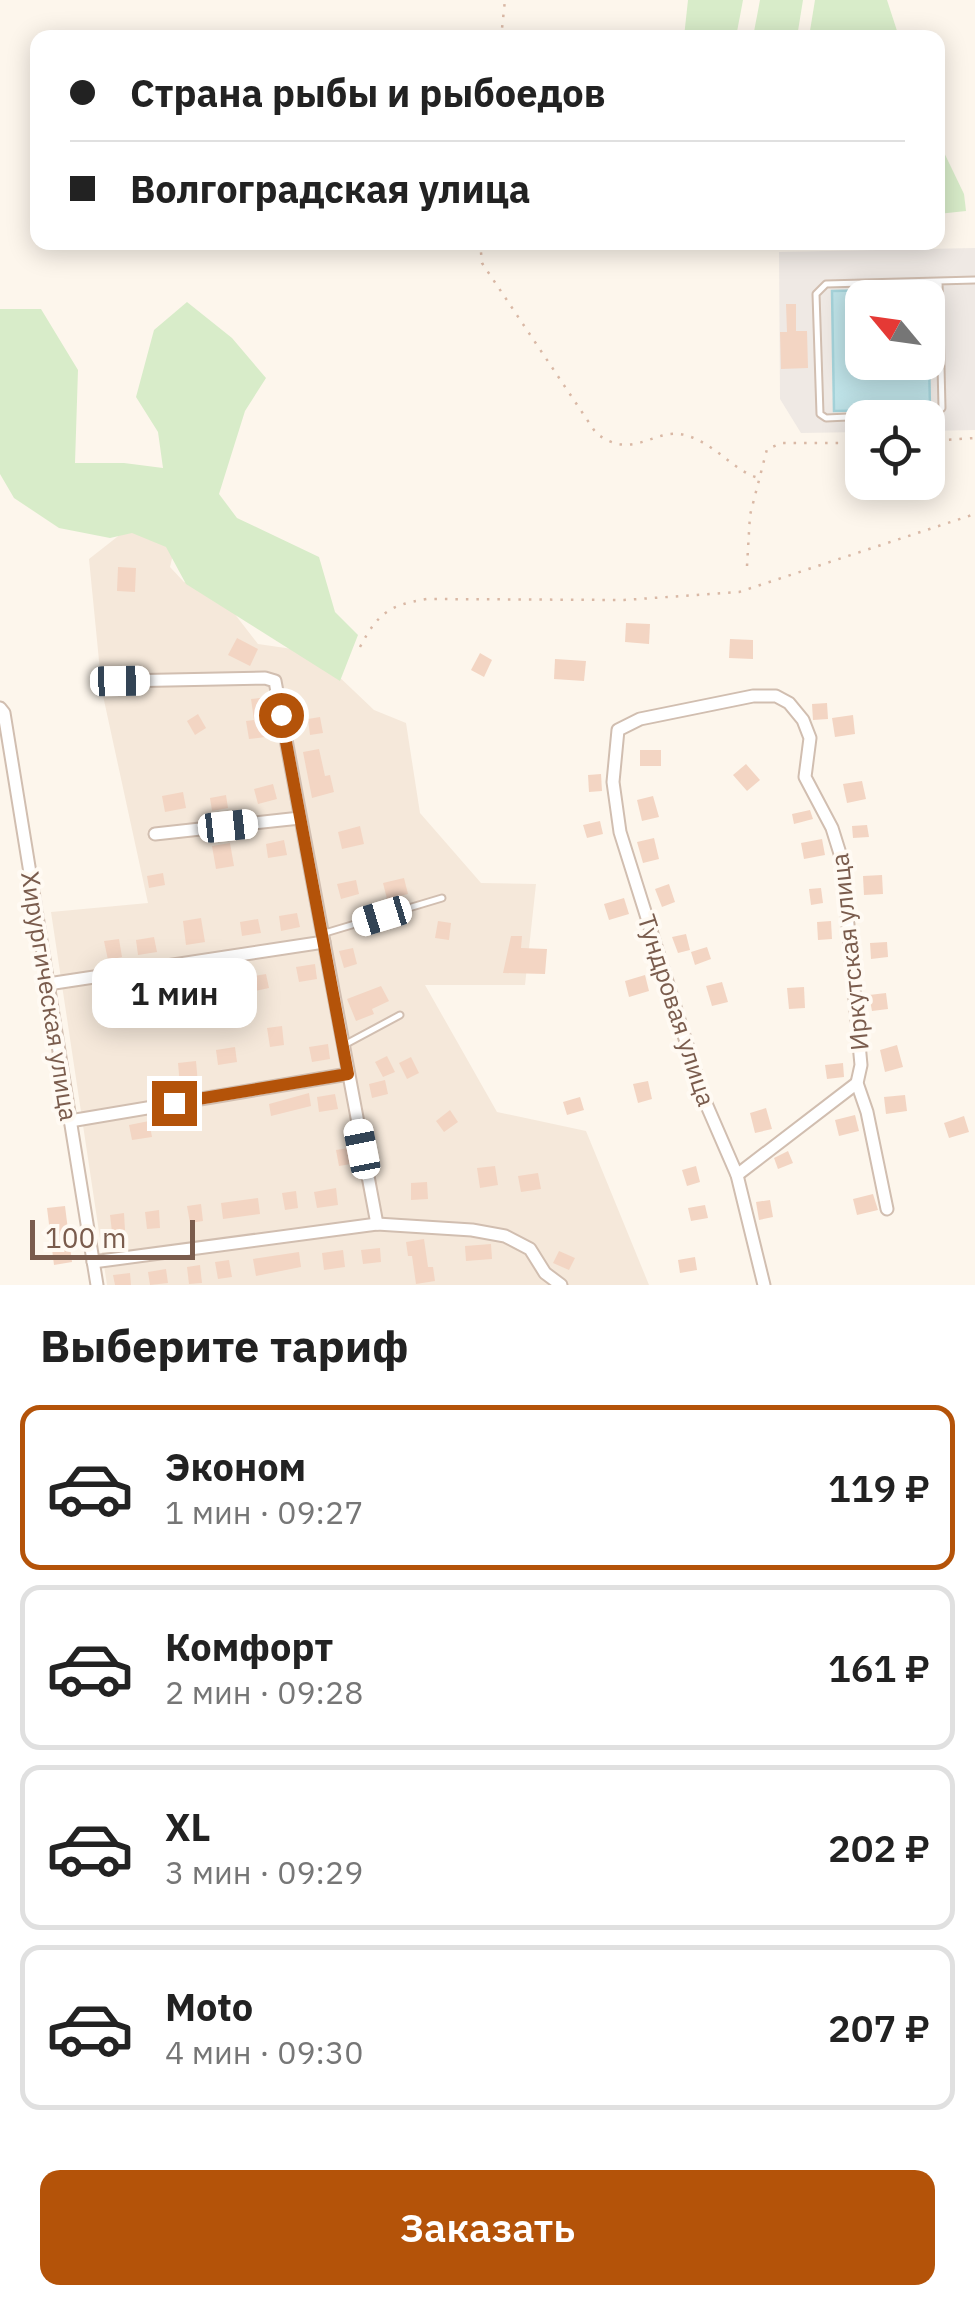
<!DOCTYPE html>
<html lang="ru">
<meta charset="utf-8">
<style>
body{margin:0;font-family:"IBM Plex Sans",sans-serif;background:#f6f6f6;color:#222;height:100vh;display:flex;flex-direction:column;font-size:38px;white-space:nowrap}
*{box-sizing:border-box;margin:0}
p{font-size:32px;color:#767676}
.icon{flex:none;width:55px;height:55px;fill:none;stroke:currentColor;stroke-width:2;stroke-linecap:round;stroke-linejoin:round}
.map{position:relative;height:1285px;overflow:hidden}
.sheet{display:flex;flex-direction:column;background:#fff;flex:1}
.sheet>*{flex:none}
.top-card{position:absolute;left:30px;top:30px;width:915px;height:220px;border-radius:20px;box-shadow:0 5px 25px #0003;display:grid;align-content:center;height:220px;padding:0 40px;background:#fff}
.needle{width:65px;rotate:299deg}
.controls{position:absolute;left:845px;top:280px;display:grid;gap:20px}
.controls a{display:grid;place-items:center;width:100px;height:100px;border-radius:20px;background:#fff;box-shadow:0 5px 25px #0003;font-size:50px}
.scale{position:absolute;left:30px;bottom:25px;width:165px;box-sizing:border-box;padding-left:10px;border:5px solid #7a5c4d;border-top:0;font-size:28px;line-height:35px;white-space:nowrap;color:#7a5c4d;-webkit-text-stroke:8px #fffaf3;paint-order:stroke}
.end{position:absolute;width:45px;height:45px;margin:-22px;border:12px solid #b45309;background:#fff;box-shadow:0 0 0 5px #fff}
.from{border-radius:50%}
.bubble{position:absolute;height:70px;border-radius:20px;background:#fff;box-shadow:0 5px 25px #0003;font-size:32px;font-weight:600;line-height:70px;text-align:center}
.car{position:absolute;width:30px;height:60px;margin:-30px -15px;border-radius:12px;box-shadow:0 0 8px 2px #0007;background:linear-gradient(#fff 24%,#345 0 40%,#fff 0 76%,#345 0 86%,#fff 0)}
.top-card b{display:flex;align-items:center;gap:35px;height:95px;font-size:38px}
.top-card b+b{border-top:2px solid #e0e0e0}
.top-card i{width:25px;height:25px;background:#222}
ul{padding:0;list-style:none}
li{display:flex;align-items:center;gap:30px;height:165px;margin:0 20px 15px;padding:0 20px;border:5px solid #e0e0e0;border-radius:20px}
li div{flex:1}
li b{display:block;font-size:38px}
li em{font-style:normal;font-weight:600}
li.on{border-color:#b45309}
li>.icon{width:90px;height:90px;stroke-width:1.5}
h2{padding:0 40px;font-size:45px;line-height:120px}
.cta{display:flex;gap:20px;margin-top:auto;padding:20px 40px}
.cta a{flex:1;height:115px;border-radius:20px;background:#b45309;color:#fff;font-size:40px;font-weight:600;line-height:115px;text-align:center}
.map>svg:first-child{display:block}
.residential{fill:#f5e8da}
.industrial{fill:#efe9e4;fill-rule:evenodd}
.green{fill:#d8ecc9}
.water{fill:#bfe3e8;stroke:#a5d3da;stroke-width:2.5}
.building{fill:#f3d5c3}
.lines{fill:none;stroke-linecap:round;stroke-linejoin:round}
.lane-casing{stroke:#d1beb0;stroke-width:9}
.street-casing{stroke:#d1beb0;stroke-width:15}
.path{stroke:#d9b8a5;stroke-width:2.5;stroke-dasharray:2.5 8;stroke-linecap:butt}
.lane{stroke:#fff;stroke-width:5}
.street{stroke:#fff;stroke-width:11}
.route{stroke:#b45309;stroke-width:12}
.labels{text-anchor:middle;dominant-baseline:central;stroke-width:8;stroke-linejoin:round;paint-order:stroke}
.street-label{font-size:25px;fill:#7a5c4d;stroke:#fffaf3}
</style>
<div class="map">
<svg width="975" height="1285" viewBox="0 0 975 1285">
<rect width="100%" height="100%" fill="#fdf6ec"/>
<polygon class="residential" points="140,519 175,546 170,567 184,582 231,590 227,604 258,644 313,652 374,710 406,723 420,813 481,883 536,884 525,985 425,985 497,1112 586,1131 649,1285 107,1285 51,912 148,903 102,691 89,559"/>
<path class="industrial" d="M 975,248 L 975,430 L 928,431 L 928,418 L 862,418 L 862,432 L 801,433 L 780,399 L 779,252 ZM 862,298 L 928,298 L 928,362 L 862,362 Z"/>
<g class="green">
<polygon points="688,0 743,0 736,37 684,37"/>
<polygon points="760,0 803,0 797,37 753,37"/>
<polygon points="815,0 887,0 899,37 809,37"/>
<polygon points="938,140 964,194 966,211 938,214"/>
<polygon points="187,302 232,338 266,378 245,411 219,494 237,518 319,557 335,612 358,635 340,681 186,584 166,547 132,533 110,538 59,528 14,498 0,474 0,309 41,309 78,370 75,463 124,463 163,468 158,432 136,397 154,330"/>
</g>
<polygon class="water" points="928,289 929,338 928,298 862,298 862,362 928,362 929,358 930,409 834,411 832,291"/>
<g class="building">
<polygon points="786,304 796,304 796,331 807,331 808,368 781,369 780,332 787,332"/>
<polygon points="118,567 136,568 135,592 117,591"/>
<polygon points="626,623 650,624 649,644 625,642"/>
<polygon points="237,638 258,649 250,666 228,655"/>
<polygon points="730,639 753,640 753,659 729,658"/>
<polygon points="480,653 492,660 484,677 471,670"/>
<polygon points="555,659 586,661 584,681 554,679"/>
<polygon points="267,697 273,736 249,739 246,721 254,720 251,699"/>
<polygon points="827,703 828,719 813,720 812,704"/>
<polygon points="198,714 206,728 195,735 187,721"/>
<polygon points="853,715 855,734 835,737 832,718"/>
<polygon points="320,717 323,733 310,735 308,719"/>
<polygon points="319,749 325,776 330,775 334,792 312,798 303,752"/>
<rect x="640" y="750" width="21" height="16"/>
<polygon points="746,764 760,780 747,791 733,775"/>
<polygon points="601,774 602,791 589,792 588,775"/>
<polygon points="862,781 866,799 847,803 843,784"/>
<polygon points="273,784 277,799 258,804 254,789"/>
<polygon points="183,792 186,808 165,812 162,796"/>
<polygon points="226,795 228,808 212,811 210,798"/>
<polygon points="653,796 659,817 642,821 637,800"/>
<polygon points="810,810 813,819 794,824 792,814"/>
<polygon points="600,821 603,834 587,838 583,825"/>
<polygon points="867,825 869,837 853,838 852,826"/>
<polygon points="360,826 364,844 342,849 338,832"/>
<polygon points="654,838 659,859 643,863 637,842"/>
<polygon points="822,839 825,855 804,859 801,843"/>
<polygon points="284,840 287,855 268,858 266,844"/>
<polygon points="230,843 234,866 216,869 212,846"/>
<polygon points="163,873 165,885 149,888 147,876"/>
<polygon points="882,875 883,894 864,895 863,876"/>
<polygon points="404,878 408,894 387,899 383,883"/>
<polygon points="356,880 359,894 341,899 337,884"/>
<polygon points="669,884 675,902 662,907 655,889"/>
<polygon points="821,888 823,903 811,905 809,889"/>
<polygon points="624,898 629,914 609,920 604,904"/>
<polygon points="297,913 300,927 281,931 279,916"/>
<polygon points="201,918 205,942 186,945 183,921"/>
<polygon points="258,919 261,933 242,936 240,922"/>
<polygon points="438,921 451,923 449,940 435,938"/>
<polygon points="831,921 832,939 818,940 817,922"/>
<polygon points="686,934 690,950 678,953 672,937"/>
<polygon points="511,936 522,936 521,948 547,949 545,974 503,973"/>
<polygon points="154,937 157,952 138,955 136,940"/>
<polygon points="119,939 122,957 108,960 104,941"/>
<polygon points="887,942 888,957 871,959 870,943"/>
<polygon points="707,947 711,959 695,965 691,952"/>
<polygon points="353,948 357,964 344,968 339,951"/>
<polygon points="315,964 317,979 299,982 296,967"/>
<polygon points="266,974 269,988 250,992 248,977"/>
<polygon points="645,975 649,991 629,997 625,981"/>
<polygon points="722,982 728,1002 712,1006 706,986"/>
<polygon points="381,986 389,1001 372,1009 374,1014 356,1021 347,999"/>
<polygon points="210,987 213,1006 198,1009 195,990"/>
<polygon points="804,987 805,1008 789,1009 787,988"/>
<polygon points="172,992 175,1027 160,1028 159,1008 127,1013 125,999"/>
<polygon points="886,993 888,1009 872,1011 869,995"/>
<polygon points="282,1026 284,1045 270,1047 267,1028"/>
<polygon points="328,1044 330,1059 312,1062 309,1047"/>
<polygon points="897,1045 903,1067 885,1072 880,1050"/>
<polygon points="235,1047 237,1062 218,1065 216,1050"/>
<polygon points="387,1056 395,1072 383,1077 375,1062"/>
<polygon points="411,1057 419,1073 407,1079 399,1063"/>
<polygon points="196,1061 198,1084 180,1086 178,1063"/>
<polygon points="843,1063 844,1077 827,1079 825,1065"/>
<polygon points="385,1080 388,1094 372,1098 369,1084"/>
<polygon points="648,1081 652,1099 638,1103 633,1084"/>
<polygon points="309,1093 311,1106 271,1116 269,1104"/>
<polygon points="335,1094 338,1109 319,1112 317,1097"/>
<polygon points="905,1095 907,1111 886,1114 884,1097"/>
<polygon points="580,1097 584,1110 567,1115 563,1102"/>
<polygon points="766,1108 772,1129 755,1133 750,1113"/>
<polygon points="450,1110 458,1122 444,1132 436,1121"/>
<polygon points="855,1115 859,1131 839,1136 835,1120"/>
<polygon points="964,1116 969,1132 949,1138 944,1123"/>
<polygon points="149,1121 152,1137 132,1140 129,1125"/>
<polygon points="348,1148 351,1164 339,1166 336,1150"/>
<polygon points="788,1151 793,1163 778,1169 774,1158"/>
<polygon points="495,1166 498,1185 480,1188 477,1168"/>
<polygon points="696,1166 700,1182 687,1186 682,1170"/>
<polygon points="538,1173 541,1189 521,1192 518,1176"/>
<polygon points="427,1182 428,1199 411,1200 411,1183"/>
<polygon points="336,1188 338,1205 317,1208 314,1192"/>
<polygon points="296,1191 298,1208 285,1210 282,1193"/>
<polygon points="873,1194 878,1210 857,1215 853,1199"/>
<polygon points="258,1198 260,1214 223,1219 221,1203"/>
<polygon points="770,1200 773,1217 759,1220 756,1202"/>
<polygon points="201,1204 203,1221 190,1223 187,1206"/>
<polygon points="705,1205 708,1218 691,1221 688,1208"/>
<polygon points="65,1206 72,1262 54,1265 47,1208"/>
<polygon points="159,1210 160,1228 147,1229 145,1212"/>
<polygon points="124,1213 125,1230 112,1232 110,1215"/>
<polygon points="424,1239 428,1267 433,1267 435,1281 416,1284 412,1256 408,1256 406,1242"/>
<polygon points="491,1244 492,1259 466,1261 465,1246"/>
<polygon points="380,1248 381,1262 363,1264 361,1250"/>
<polygon points="343,1250 345,1267 324,1270 322,1253"/>
<polygon points="559,1251 575,1258 569,1270 553,1263"/>
<polygon points="299,1252 301,1267 256,1276 253,1259"/>
<polygon points="695,1257 697,1270 680,1273 678,1260"/>
<polygon points="229,1260 232,1277 218,1279 215,1262"/>
<polygon points="200,1265 202,1283 189,1284 187,1267"/>
<polygon points="166,1269 168,1283 150,1285 148,1272"/>
<polygon points="130,1273 131,1285 115,1285 113,1275"/>
</g>
<g class="lines">
<g class="lane-casing">
<g id="lane">
<polyline points="939,281 942,408 937,413 826,418 820,414 816,294 826,284 975,280"/>
<polyline points="325,933 442,898"/>
<polyline points="346,1044 400,1015"/>
</g>
</g>
<g class="street-casing">
<g id="street">
<polyline points="120,681 265,678 275,681 377,1224"/>
<polyline points="0,708 4,713 97,1285"/>
<polyline points="155,834 300,818"/>
<polyline points="48,984 324,942"/>
<polyline points="70,1121 348,1074"/>
<polyline points="737,1175 857,1083"/>
<polyline points="93,1262 377,1224 472,1230 505,1236 530,1249 545,1273 561,1285"/>
<polyline points="764,1285 737,1175 704,1099 620,832 613,782 618,730 640,719 753,696 776,696 789,703 803,720 810,738 805,777 832,828 842,860 861,1065 857,1083 867,1112 887,1209"/>
</g>
</g>
<g class="path">
<polyline points="501,38 505,0"/>
<path d="M 480,242 L 482,263 L 596,433 C 634,462 653,427 685,435 C 715,443 736,473 759,478"/>
<polyline points="928,441 975,438"/>
<polyline points="747,566 750,515 767,449 782,443 862,443"/>
<path d="M 360,647 C 378,613 389,605 427,599 L 624,600 L 739,592 L 975,514"/>
</g>
<use href="#lane" class="lane"/>
<use href="#street" class="street"/>
</g>
<g class="lines">
<polyline class="route" points="174,1103 348,1074 281,715"/>
</g>
<g class="labels">
<g class="street-label">
<text transform="translate(849 952) rotate(-96)">Иркутская улица</text>
<text transform="translate(50 996) rotate(81)">Хирургическая улица</text>
<text transform="translate(677 1010) rotate(72)">Тундровая улица</text>
</g>
</g>
</svg>
<div class="controls">
<a><svg class="needle" viewBox="-14 -14 28 28"><path d="M0-13l5 13h-10z" fill="#e53935"/><path d="M0 13l5-13h-10z" fill="#767676"/></svg></a>
<a><svg class="icon" aria-label="locate" viewBox="0 0 24 24"><circle cx="12" cy="12" r="6"/><path d="M12 2v4M12 18v4M2 12h4M18 12h4"/></svg></a>
</div>
<div class="scale">100 m</div>
<i class="end from" style="left:281px;top:715px"></i>
<i class="end" style="left:174px;top:1103px"></i>
<div class="bubble" style="left:92px;top:958px;width:165px">1 мин</div>
<i class="car" style="left:120px;top:681px;rotate:89deg"></i>
<i class="car" style="left:228px;top:826px;rotate:84deg"></i>
<i class="car" style="left:382px;top:916px;rotate:253deg"></i>
<i class="car" style="left:362px;top:1149px;rotate:349deg"></i>
<div class="top-card">
<b><i class="from"></i>Страна рыбы и рыбоедов</b>
<b><i></i>Волгоградская улица</b>
</div>
</div>
<section class="sheet">
<h2>Выберите тариф</h2>
<ul>
<li class="on"><svg class="icon" aria-label="car" viewBox="0 0 24 24"><path d="M5 17H2v-5l4-1 3-4h7l3 4 3 1v5h-3M9 17h6M6 11h13"/><circle cx="7" cy="17" r="2"/><circle cx="17" cy="17" r="2"/></svg><div><b>Эконом</b><p>1 мин · 09:27</p></div><em>119 ₽</em></li>
<li><svg class="icon" aria-label="car" viewBox="0 0 24 24"><path d="M5 17H2v-5l4-1 3-4h7l3 4 3 1v5h-3M9 17h6M6 11h13"/><circle cx="7" cy="17" r="2"/><circle cx="17" cy="17" r="2"/></svg><div><b>Комфорт</b><p>2 мин · 09:28</p></div><em>161 ₽</em></li>
<li><svg class="icon" aria-label="car" viewBox="0 0 24 24"><path d="M5 17H2v-5l4-1 3-4h7l3 4 3 1v5h-3M9 17h6M6 11h13"/><circle cx="7" cy="17" r="2"/><circle cx="17" cy="17" r="2"/></svg><div><b>XL</b><p>3 мин · 09:29</p></div><em>202 ₽</em></li>
<li><svg class="icon" aria-label="car" viewBox="0 0 24 24"><path d="M5 17H2v-5l4-1 3-4h7l3 4 3 1v5h-3M9 17h6M6 11h13"/><circle cx="7" cy="17" r="2"/><circle cx="17" cy="17" r="2"/></svg><div><b>Moto</b><p>4 мин · 09:30</p></div><em>207 ₽</em></li>
</ul>
<div class="cta"><a>Заказать</a></div>
</section>
